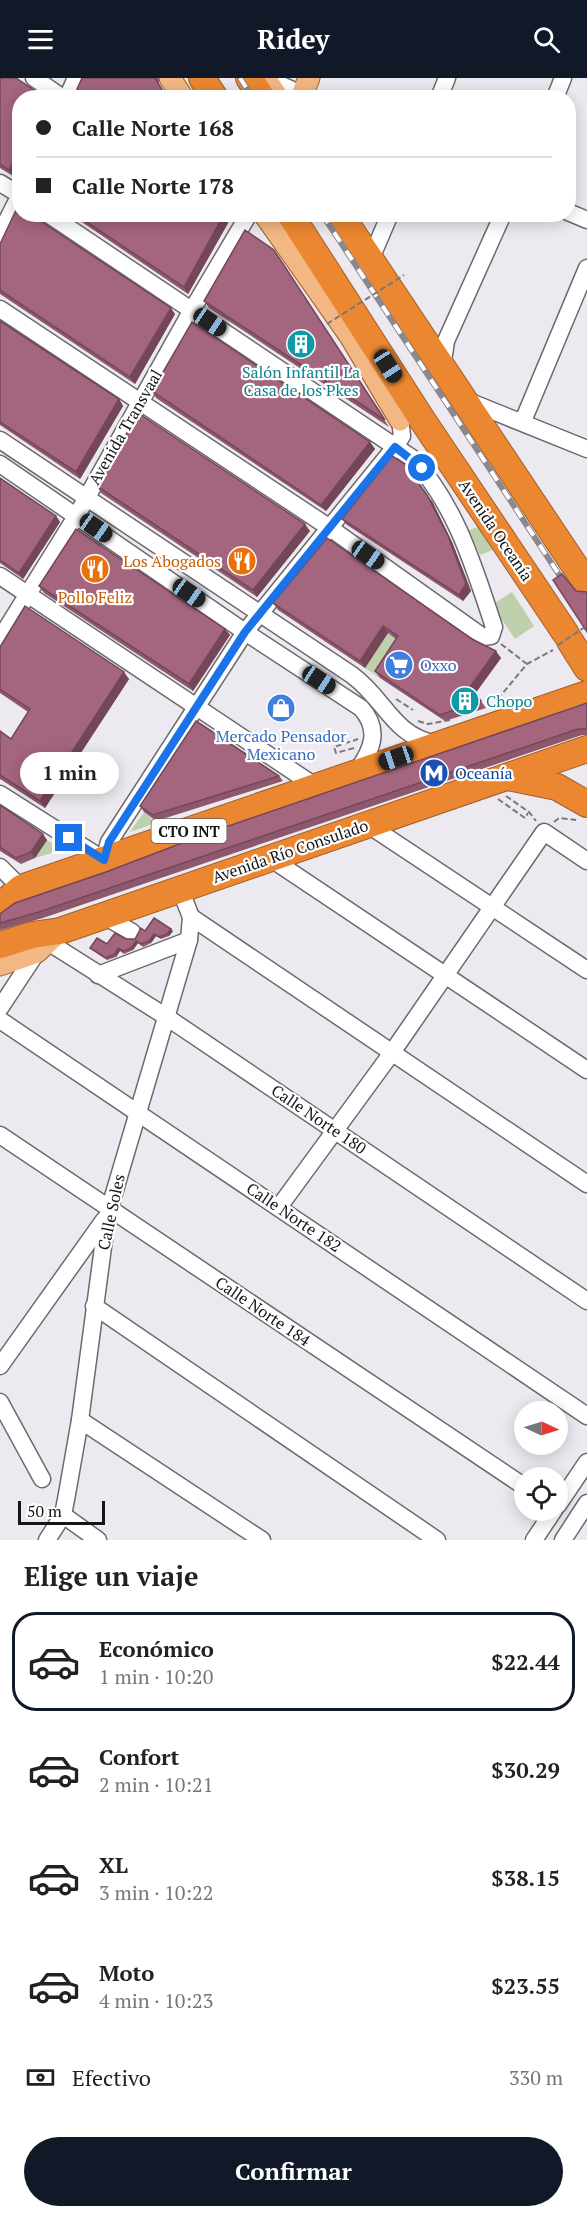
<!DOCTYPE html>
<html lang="es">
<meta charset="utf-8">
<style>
body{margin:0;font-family:"PT Serif",serif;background:#f2f2f2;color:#222;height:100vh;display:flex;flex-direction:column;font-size:22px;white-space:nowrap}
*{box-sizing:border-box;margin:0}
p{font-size:20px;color:#767676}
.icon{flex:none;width:33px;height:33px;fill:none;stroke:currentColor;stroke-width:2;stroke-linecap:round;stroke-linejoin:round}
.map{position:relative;height:1462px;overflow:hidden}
.panel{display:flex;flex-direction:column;background:#fff;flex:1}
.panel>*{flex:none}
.guide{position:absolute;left:12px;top:12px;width:564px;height:132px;border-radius:24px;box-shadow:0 3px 15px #0003;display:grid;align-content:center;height:132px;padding:0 24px;background:#fff}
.needle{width:39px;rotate:94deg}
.fabs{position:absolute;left:514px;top:1323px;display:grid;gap:12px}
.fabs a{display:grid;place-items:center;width:54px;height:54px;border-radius:50%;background:#fff;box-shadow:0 3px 15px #0003;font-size:30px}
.scale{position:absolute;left:18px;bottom:15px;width:87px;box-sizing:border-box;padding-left:6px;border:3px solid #151416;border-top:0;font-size:16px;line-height:21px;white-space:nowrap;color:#151416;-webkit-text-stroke:4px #fff;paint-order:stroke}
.end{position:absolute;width:27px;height:27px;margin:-14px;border:8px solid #1a73e8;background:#fff;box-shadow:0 0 0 3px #fff}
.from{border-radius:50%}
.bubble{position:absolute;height:42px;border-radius:21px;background:#fff;box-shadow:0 3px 15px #0003;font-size:20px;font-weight:700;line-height:42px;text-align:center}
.car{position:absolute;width:18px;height:36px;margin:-18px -9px;border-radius:8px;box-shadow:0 0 4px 2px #0007;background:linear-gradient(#222 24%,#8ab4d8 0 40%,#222 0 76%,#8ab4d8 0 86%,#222 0)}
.guide b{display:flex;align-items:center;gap:21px;height:57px;font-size:22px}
.guide b+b{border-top:2px solid #e0e0e0}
.guide i{width:15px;height:15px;background:#222}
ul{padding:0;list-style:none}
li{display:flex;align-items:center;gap:18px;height:99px;margin:0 12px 9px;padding:0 12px;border:3px solid transparent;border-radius:24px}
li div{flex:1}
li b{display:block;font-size:22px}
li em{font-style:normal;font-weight:700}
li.on{border-color:#111827}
li>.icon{width:54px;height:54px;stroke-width:1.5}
h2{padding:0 24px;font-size:27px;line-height:72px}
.pay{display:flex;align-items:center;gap:15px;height:66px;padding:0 24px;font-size:22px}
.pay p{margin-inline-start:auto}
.button{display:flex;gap:12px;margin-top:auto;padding:12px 24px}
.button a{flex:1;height:69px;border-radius:36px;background:#111827;color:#fff;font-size:24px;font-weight:700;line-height:69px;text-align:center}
header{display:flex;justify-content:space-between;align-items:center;height:78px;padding:0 24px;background:#111827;color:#fff;font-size:27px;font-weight:700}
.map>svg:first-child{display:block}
.green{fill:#becfac}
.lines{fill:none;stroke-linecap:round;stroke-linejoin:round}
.minor-casing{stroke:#6c6a6f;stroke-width:19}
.major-casing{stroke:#a05f28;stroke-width:23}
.highway-casing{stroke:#a05f28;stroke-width:28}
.path{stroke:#7a787c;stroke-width:2;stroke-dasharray:6 3;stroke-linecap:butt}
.minor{stroke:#fff;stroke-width:16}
.major{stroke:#f3b783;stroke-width:21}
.highway{stroke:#eb8731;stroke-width:26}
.rail-casing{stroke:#8b898e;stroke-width:6}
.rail{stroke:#fff;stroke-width:4;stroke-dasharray:11;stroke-linecap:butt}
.path-bridge{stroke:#7a787c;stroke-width:2;stroke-dasharray:6 3;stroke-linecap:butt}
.wall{fill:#8d576c}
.shaded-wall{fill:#734758}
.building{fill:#a4657e;stroke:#734758;stroke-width:1.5}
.route{stroke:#1a73e8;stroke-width:8}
.labels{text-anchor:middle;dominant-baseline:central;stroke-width:4.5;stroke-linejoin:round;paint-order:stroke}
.shield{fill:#fff;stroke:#5b5a5c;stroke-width:1.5}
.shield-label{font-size:15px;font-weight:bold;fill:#151416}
.culture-label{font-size:16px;fill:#0d838f;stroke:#fff}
.street-label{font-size:16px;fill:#151416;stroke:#fff}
.food-label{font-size:16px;fill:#c56008;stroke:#fff;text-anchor:end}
.shop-label{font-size:16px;fill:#366cbe;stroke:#fff;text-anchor:start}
.transit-label{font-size:16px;fill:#164399;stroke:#fff;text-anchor:start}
</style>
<header><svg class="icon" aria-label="menu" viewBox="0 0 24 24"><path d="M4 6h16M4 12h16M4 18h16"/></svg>Ridey<svg class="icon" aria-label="search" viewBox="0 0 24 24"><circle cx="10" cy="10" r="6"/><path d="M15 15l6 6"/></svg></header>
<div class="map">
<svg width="587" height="1462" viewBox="0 0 587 1462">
<rect width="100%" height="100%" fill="#eceaf0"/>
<g class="green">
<polygon points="478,449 493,472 480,477 469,452"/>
<polygon points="512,514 534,548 515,561 492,527"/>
<polygon points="388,555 403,565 380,600 365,590"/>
<polygon points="144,734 156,745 130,754"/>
<polygon points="47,762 62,772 35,780"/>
</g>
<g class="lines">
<g class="minor-casing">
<g id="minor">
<polyline points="34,0 63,20"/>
<polyline points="266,0 310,20"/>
<polyline points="67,20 76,0"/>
<polyline points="439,20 447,0"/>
<polyline points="555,20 563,0"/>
<polyline points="0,105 20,117 0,156"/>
<polyline points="568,134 587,142"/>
<polyline points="375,171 390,136"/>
<path d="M 0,231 L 330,450 L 483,559 L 491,558 L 494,549 C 474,489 456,427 412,380 L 48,136"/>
<polyline points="442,290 446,263 503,136"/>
<polyline points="463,321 587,371"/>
<polyline points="523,343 587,190"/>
<path d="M 0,362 L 352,597 C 386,622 392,657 436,666"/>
<path d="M 0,386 L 245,554 L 361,630 C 381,652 372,673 356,694"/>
<polyline points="0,498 315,708"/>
<polyline points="0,561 77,437 192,232 249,136"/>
<polyline points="0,716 104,782 109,764 245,554 395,369 402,358 400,342"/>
<polyline points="367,746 587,892"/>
<polyline points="270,780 587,992"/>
<polyline points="0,789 21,810"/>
<polyline points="104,838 132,854"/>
<polyline points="191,839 587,1106"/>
<polyline points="48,864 165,938 587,1223"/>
<polyline points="98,897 189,862"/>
<polyline points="0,930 37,874"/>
<polyline points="0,942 587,1338"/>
<polyline points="0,1057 525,1409"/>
<polyline points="279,1129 391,976 544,754 587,783"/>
<polyline points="94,1228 437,1462"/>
<polyline points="0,1288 104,1142"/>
<polyline points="0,1324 42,1401"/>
<polyline points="80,1342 262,1462"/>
<polyline points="558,1427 587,1384"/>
<polyline points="63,1437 98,1462"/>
<polyline points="47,1462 63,1437 67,1416 80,1342 107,1139 189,862 191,839 180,811"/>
<polyline points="534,1462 554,1432"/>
<polyline points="563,1462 587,1425"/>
</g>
</g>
<g class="major-casing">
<g id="major">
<polyline points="170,0 183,20"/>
<polyline points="265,0 278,20"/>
<polyline points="301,20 309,0"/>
<polyline points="264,136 350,258 400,342"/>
<polyline points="0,887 37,874 60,853"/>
</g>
</g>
<g class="highway-casing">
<g id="highway">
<polyline points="202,0 215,20"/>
<polyline points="249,0 262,20"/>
<polyline points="290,136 423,343 566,556"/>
<polyline points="340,136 587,506"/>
<polyline points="570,563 587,590"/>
<polyline points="508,699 557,709 587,726"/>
<polyline points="0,828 21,810 587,616"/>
<polyline points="0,867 32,857 60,853 587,671"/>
</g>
</g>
<g class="path">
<polyline points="501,566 527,586"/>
<polyline points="396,621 413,632"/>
<polyline points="492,628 527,586 553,572"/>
<polyline points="418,643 428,646 450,642"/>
<polyline points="354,670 336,675 334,669 358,661"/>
<polyline points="506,718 529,734 536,743"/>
<polyline points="498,721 525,740 528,735"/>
<polyline points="554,744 559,740 576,742"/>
</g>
<use href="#minor" class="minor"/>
<use href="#major" class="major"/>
<use href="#highway" class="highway"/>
<g class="rail-casing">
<g id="rail">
<polyline points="240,0 253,20"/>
<polyline points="322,136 587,539"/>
</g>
</g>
<use href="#rail" class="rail"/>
<g class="path-bridge">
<polyline points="327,246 404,197"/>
<polyline points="558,567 585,549"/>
</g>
</g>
<g class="wall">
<polygon points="0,0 45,20 20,20 13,98 0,90"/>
<polygon points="82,0 159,0 159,6 167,20 85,20 81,17 77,11"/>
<polygon points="70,136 220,136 228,145 188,216"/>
<polygon points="0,166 175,236 135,306 0,216"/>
<polygon points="274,172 389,349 209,230 204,223"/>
<polygon points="0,243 119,321 123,328 80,401 0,347"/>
<polygon points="152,313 370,364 375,371 326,433 156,320"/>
<polygon points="0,400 56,438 60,444 23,501 0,485"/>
<polygon points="97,408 310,453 257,519 101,415"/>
<polygon points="432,423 452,464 471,513 463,523 347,447 342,441"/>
<polygon points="327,460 501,580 475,615 486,630 445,643 380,600 375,593 396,561 388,555 365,590 278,532 273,525"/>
<polygon points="39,508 225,551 230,557 193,613 44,515"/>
<polygon points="0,569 129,601 45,730 0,701 0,653 11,661 28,634 0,615"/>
<polygon points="587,625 587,657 582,657 43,840 0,852 0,836 106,794"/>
<polygon points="279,698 283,703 156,743 144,734 140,728"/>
<polygon points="0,727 47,762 35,780 21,786 0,773"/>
<polygon points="145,853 173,853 169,858 161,861 156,858 151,865 143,869 138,865 133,872 124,876 120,873 116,879 107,882 92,872 90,870 126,861 135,861"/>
</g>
<g class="shaded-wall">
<polygon points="20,69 20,86 13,98 9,92"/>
<polygon points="223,138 228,145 188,216 184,209"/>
<polygon points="171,230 175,236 135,306 130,299"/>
<polygon points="119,321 123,328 80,401 76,394"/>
<polygon points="370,364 375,371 326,433 321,427"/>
<polygon points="427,417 432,423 452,464 471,513 463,523 459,517"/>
<polygon points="56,438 60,444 23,501 19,495"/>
<polygon points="305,446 310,453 257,519 253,512"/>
<polygon points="383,548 388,555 365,590 360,583"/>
<polygon points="225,551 230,557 193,613 189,606"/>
<polygon points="496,573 501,580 475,616 470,609"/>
<polygon points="124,594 129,601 45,730 40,723"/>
<polygon points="43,756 47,762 35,780 31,774"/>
<polygon points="171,851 173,853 169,858 167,856"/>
<polygon points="154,856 156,858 151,865 149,863"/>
<polygon points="136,863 138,865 133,872 131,870"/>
<polygon points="118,870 120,873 116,879 115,876"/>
</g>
<g class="building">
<polygon points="0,0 16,0 44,19 43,20 20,20 20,69 9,92 0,86"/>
<polygon points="82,0 155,0 167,20 89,20 77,11"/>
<polygon points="18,128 20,129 20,136 30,136 171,230 130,299 0,212 0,166"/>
<polygon points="75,136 220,136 223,138 184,209"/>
<polygon points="245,152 274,172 385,342 204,223"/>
<polygon points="0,243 119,321 76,394 0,344"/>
<polygon points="192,244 370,364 321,427 152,313"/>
<polygon points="138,335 305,446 253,512 97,408"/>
<polygon points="392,378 405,386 427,417 448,458 466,506 459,517 342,441"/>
<polygon points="0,400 56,438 19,495 0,482"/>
<polygon points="76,451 225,551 189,606 39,508"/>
<polygon points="327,460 472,561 496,573 470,609 481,623 440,637 375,593 398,558 383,548 360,583 273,525"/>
<polygon points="562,496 576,513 587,514 587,554 553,502"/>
<polygon points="25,528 124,594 40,723 0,697 0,653 11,661 30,631 0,611 0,569"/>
<polygon points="587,625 587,651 578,651 39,834 0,845 0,836 15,825 106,794 211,754"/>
<polygon points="196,643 279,698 153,737 140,728"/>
<polygon points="0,727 43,756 31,774 16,780 0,769"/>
<polygon points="154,840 171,851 167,856 159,859 154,856 149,863 141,866 136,863 131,870 123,873 118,870 115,876 106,880 90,870 97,860 107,866 115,855 126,861 135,861 141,850 145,853"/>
</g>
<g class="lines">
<polyline class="route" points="69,760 104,782 109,764 245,554 395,369 422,390"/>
</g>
<defs>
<g id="building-disc" transform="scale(1.5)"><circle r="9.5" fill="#0f9aa8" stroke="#fff"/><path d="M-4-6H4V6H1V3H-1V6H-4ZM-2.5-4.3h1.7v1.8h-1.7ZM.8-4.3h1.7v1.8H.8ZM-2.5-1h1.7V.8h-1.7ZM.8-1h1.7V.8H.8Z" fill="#fff"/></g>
<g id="restaurant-disc" transform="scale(1.5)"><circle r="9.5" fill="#e8710a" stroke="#fff"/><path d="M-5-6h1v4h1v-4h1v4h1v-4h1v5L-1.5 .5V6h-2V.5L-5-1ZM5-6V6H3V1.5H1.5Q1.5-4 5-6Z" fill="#fff"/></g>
<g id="supermarket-disc" transform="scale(1.5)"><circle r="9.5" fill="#3f7fe0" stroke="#fff"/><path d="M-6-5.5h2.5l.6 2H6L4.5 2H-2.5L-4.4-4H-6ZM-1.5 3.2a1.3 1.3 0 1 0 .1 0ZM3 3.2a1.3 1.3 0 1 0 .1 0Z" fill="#fff"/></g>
<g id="shop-disc" transform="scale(1.5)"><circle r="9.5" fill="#3f7fe0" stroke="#fff"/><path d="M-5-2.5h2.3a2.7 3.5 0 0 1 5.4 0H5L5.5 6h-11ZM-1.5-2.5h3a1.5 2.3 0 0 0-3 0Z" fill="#fff"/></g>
<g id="metro-disc" transform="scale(1.5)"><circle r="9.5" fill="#1a4fb4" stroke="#fff"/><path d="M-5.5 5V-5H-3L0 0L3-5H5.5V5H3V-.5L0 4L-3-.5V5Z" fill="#fff"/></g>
</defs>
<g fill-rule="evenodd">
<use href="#building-disc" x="301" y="266"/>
<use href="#restaurant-disc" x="242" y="483"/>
<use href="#restaurant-disc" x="95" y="491"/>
<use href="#supermarket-disc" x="399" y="587"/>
<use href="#building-disc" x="465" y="623"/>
<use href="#shop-disc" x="281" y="630"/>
<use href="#metro-disc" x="434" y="695"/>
</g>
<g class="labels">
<rect class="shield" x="151.5" y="741" width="75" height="24" rx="4.5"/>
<g class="shield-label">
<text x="189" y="753">CTO INT</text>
</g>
<g class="culture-label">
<text x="301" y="294">Salón Infantil La<tspan x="301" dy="18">Casa de los Pkes</tspan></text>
<text x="486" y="623" text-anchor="start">Chopo</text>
</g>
<g class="street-label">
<text transform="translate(125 349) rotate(-60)">Avenida Transvaal</text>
<text transform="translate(496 452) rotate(56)">Avenida Oceanía</text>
<text transform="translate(290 773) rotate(-19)">Avenida Río Consulado</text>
<text transform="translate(319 1041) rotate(34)">Calle Norte 180</text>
<text transform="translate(111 1134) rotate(-78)">Calle Soles</text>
<text transform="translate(294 1139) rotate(34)">Calle Norte 182</text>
<text transform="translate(263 1233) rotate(34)">Calle Norte 184</text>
</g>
<g class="food-label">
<text x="221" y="483">Los Abogados</text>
<text x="95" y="519" text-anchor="middle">Pollo Feliz</text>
</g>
<g class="shop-label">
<text x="420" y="587">Oxxo</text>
<text x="281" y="658" text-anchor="middle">Mercado Pensador<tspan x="281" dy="18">Mexicano</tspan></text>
</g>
<g class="transit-label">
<text x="455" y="695">Oceanía</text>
</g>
</g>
</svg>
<div class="fabs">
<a><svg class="needle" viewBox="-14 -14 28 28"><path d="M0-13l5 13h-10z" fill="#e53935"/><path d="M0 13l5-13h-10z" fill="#767676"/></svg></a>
<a><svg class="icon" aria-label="locate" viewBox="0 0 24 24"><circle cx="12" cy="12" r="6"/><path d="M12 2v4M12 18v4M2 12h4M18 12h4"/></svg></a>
</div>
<div class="scale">50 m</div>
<i class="end from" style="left:422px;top:390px"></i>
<i class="end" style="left:69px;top:760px"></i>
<div class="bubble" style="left:20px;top:674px;width:99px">1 min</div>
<i class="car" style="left:210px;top:244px;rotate:124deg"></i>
<i class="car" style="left:388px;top:288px;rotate:147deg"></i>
<i class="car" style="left:96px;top:450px;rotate:125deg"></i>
<i class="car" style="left:368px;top:477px;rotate:125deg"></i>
<i class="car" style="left:189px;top:515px;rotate:125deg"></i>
<i class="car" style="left:319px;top:602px;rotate:123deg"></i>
<i class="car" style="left:396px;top:680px;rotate:251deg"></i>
<div class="guide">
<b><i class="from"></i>Calle Norte 168</b>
<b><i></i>Calle Norte 178</b>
</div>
</div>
<section class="panel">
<h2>Elige un viaje</h2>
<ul>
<li class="on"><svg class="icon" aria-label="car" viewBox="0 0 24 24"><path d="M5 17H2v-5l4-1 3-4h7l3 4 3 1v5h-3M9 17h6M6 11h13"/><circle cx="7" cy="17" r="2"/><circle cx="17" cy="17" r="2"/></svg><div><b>Económico</b><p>1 min · 10:20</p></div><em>$22.44</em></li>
<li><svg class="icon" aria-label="car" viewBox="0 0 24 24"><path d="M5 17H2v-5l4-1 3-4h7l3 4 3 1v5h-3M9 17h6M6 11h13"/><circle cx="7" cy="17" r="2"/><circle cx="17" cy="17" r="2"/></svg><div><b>Confort</b><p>2 min · 10:21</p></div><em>$30.29</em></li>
<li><svg class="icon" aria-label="car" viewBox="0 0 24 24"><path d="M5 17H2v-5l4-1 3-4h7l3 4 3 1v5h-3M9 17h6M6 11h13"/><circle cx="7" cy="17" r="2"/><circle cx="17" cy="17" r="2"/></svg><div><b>XL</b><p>3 min · 10:22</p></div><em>$38.15</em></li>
<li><svg class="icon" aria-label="car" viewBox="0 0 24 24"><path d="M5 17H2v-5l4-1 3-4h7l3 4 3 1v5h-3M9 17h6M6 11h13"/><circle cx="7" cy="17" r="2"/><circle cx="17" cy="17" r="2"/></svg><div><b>Moto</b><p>4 min · 10:23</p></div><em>$23.55</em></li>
</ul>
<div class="pay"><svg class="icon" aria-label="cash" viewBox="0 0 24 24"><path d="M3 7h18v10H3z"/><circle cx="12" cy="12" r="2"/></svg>Efectivo<p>330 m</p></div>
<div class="button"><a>Confirmar</a></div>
</section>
